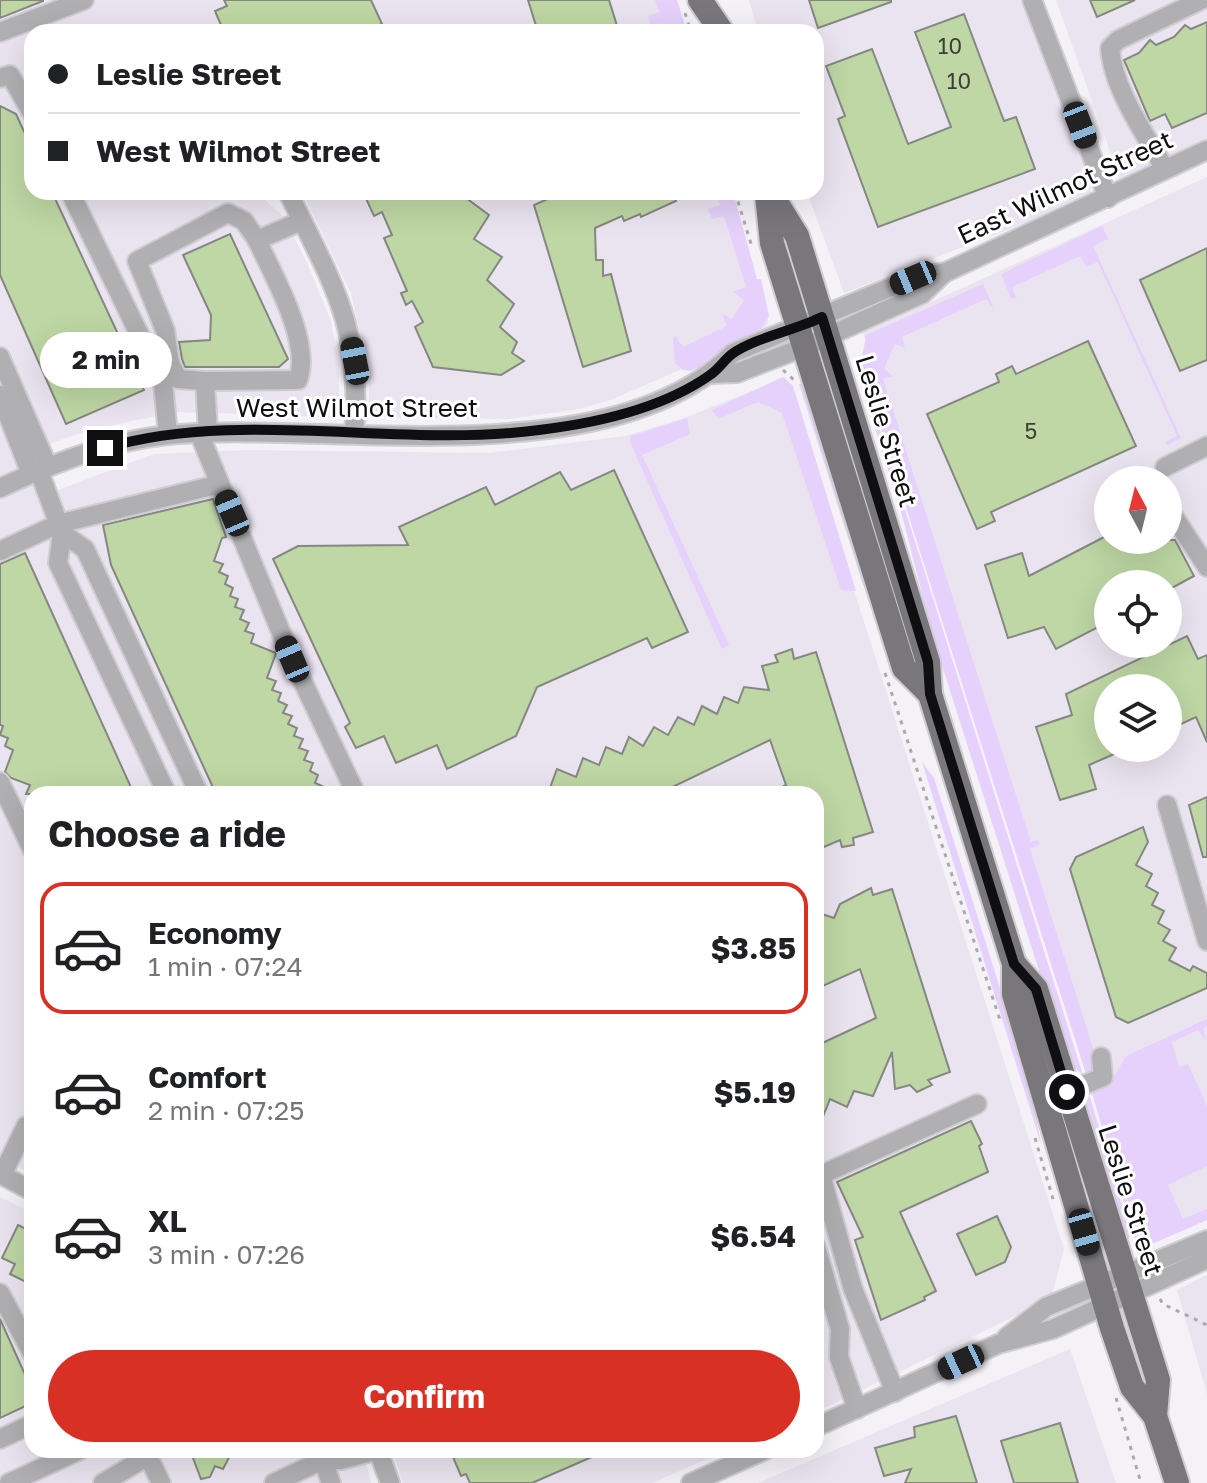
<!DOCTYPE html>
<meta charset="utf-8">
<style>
body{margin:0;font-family:"Golos Text",sans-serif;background:#f6f6f6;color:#202124;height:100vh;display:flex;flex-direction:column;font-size:30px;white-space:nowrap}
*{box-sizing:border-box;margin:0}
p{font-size:26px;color:#757577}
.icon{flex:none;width:44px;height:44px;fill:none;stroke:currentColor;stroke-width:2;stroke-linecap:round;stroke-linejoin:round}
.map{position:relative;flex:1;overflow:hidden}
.drawer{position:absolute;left:24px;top:786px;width:800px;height:672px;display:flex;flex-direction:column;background:#fff;border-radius:24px;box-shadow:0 8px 32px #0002}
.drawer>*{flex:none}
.top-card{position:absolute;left:24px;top:24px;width:800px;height:176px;border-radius:24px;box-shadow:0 8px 32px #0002;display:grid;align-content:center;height:176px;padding:0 24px;background:#fff}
.needle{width:52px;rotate:353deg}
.buttons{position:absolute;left:1094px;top:466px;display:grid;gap:16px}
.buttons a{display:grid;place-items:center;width:88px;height:88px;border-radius:50%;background:#fff;box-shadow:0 8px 32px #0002;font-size:40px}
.end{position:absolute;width:36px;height:36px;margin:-18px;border:10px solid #0f0e10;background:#fff;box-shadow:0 0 0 4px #fff}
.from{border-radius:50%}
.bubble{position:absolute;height:56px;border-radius:28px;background:#fff;box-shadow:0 8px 32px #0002;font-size:26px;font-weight:700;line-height:56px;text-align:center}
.car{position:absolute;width:24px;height:48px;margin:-24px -12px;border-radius:10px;box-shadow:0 0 6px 2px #0007;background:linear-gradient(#222 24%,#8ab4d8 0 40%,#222 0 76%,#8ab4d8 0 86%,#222 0)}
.top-card b{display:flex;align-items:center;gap:28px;height:76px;font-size:30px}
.top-card b+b{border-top:2px solid #e0e0e0}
.top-card i{width:20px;height:20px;background:#202124}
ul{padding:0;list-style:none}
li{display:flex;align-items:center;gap:24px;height:132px;margin:0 16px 12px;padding:0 8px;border:4px solid transparent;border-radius:24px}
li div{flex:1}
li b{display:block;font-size:30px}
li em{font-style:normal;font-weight:700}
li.on{border-color:#d93025}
li>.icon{width:72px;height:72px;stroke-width:1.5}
h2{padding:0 24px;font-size:36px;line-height:96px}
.cta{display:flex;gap:16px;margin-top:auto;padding:16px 24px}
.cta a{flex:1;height:92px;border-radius:48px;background:#d93025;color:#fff;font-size:32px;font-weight:700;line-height:92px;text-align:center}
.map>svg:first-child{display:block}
.built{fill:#eae4f0;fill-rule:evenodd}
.green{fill:#e5d1fb}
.building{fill:#bed7a4;stroke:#858882;stroke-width:2}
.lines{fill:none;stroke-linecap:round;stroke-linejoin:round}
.minor-casing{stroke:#cfcdd2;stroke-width:22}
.major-casing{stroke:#cfcdd2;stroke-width:28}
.path{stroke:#aca9ae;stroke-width:3;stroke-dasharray:4 6;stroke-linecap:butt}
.minor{stroke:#b0afb2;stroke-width:18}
.major{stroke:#79777c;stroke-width:24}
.route{stroke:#0f0e10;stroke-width:10}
.labels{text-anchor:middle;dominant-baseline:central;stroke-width:6;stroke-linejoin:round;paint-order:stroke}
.number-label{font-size:22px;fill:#3b4035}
.street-label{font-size:26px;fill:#0f0e10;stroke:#fff}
</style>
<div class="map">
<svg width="1207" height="1483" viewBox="0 0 1207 1483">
<rect width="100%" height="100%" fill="#f4f1f7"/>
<g class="built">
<polygon points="0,0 667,0 677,32 32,32 32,192 256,192 284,217 307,263 331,321 339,366 339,407 331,417 176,412 89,430 27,452 37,498 154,454 244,450 489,453 625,436 682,419 786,377 1064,1249 1051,1299 816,1412 816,794 32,794 32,1175 0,1157"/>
<polygon points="749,0 1020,0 1090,180 1091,193 1082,201 844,293 807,192 816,192 816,32 758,32"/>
<polygon points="1056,0 1207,0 1207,140 1121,182"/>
<path d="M 1207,177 L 1207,1213 L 1145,1241 L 1028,854 L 863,333 ZM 1108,480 L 1168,480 L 1168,540 L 1108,540 ZM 1108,584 L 1168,584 L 1168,644 L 1108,644 ZM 1108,688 L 1168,688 L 1168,748 L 1108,748 Z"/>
<polygon points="302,192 728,192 768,319 767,332 613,399 580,409 509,419 369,417 369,373 351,293"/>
<polygon points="0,1197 32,1213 32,1450 363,1450 371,1483 0,1483"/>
<polygon points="1207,1275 1207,1394 1177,1290"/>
<polygon points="1070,1349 1116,1483 758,1483"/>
<polygon points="392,1450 728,1450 652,1483 403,1483"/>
</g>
<g class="green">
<polygon points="655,0 677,0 687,32 666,32 662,23 651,26 648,16 659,12"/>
<polygon points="716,192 733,192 757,279 761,279 769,316 761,329 763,335 691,371 683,370 675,363 673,338 676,336 683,347 727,326 722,314 732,319 744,300 733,292 746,287 724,216 712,219 708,209 720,205"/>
<polygon points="1102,226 1108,239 1093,246 1181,438 1167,446 1165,442 1177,436 1098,262 1086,267 1080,256 1012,287 1017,299 1011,298 1001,274"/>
<path d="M 983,284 L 994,309 L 986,299 L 902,337 L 905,348 L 895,344 L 884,369 L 893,376 L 883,379 L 1031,842 L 1038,840 L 1040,844 L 1030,849 L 1095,1054 L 1095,1068 L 1086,1074 L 870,394 L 873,392 L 867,373 L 863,374 C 859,358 865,348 866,335 Z"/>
<polygon points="783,377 793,386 856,591 841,590 782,413 758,402 718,419 712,410"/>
<polygon points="804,382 868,589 863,585 799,384"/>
<polygon points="871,415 879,427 1083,1075 1068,1062 933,637 902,515"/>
<polygon points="687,418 690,434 642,455 729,645 722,649 630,442 631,436"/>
<polygon points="922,762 934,778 1025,1068 1042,1147"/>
<polygon points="1207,1019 1207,1026 1203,1028 1206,1040 1198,1030 1172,1042 1179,1067 1188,1064 1207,1106 1207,1166 1168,1185 1183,1219 1207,1209 1207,1220 1152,1244 1135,1239 1092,1093 1112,1080 1126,1056"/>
<polygon points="1089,1094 1131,1236 1126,1241 1083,1106"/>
</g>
<g class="building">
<polygon points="0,0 43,0 43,1 0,18"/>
<polygon points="224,0 371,0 382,24 365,32 224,32 215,11 227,6"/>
<polygon points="528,0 609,0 619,32 538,32"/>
<polygon points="809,0 891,0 891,2 818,28"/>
<polygon points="1090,0 1135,0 1097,17"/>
<polygon points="964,14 1004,121 1016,117 1035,169 878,227 838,119 845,116 826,66 872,49 908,144 951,127 915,32"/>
<polygon points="1207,22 1207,113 1172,128 1165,114 1150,121 1124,60 1139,53 1150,40 1156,45 1174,37 1185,25 1191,29"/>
<polygon points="0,106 16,114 32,149 32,192 52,192 144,390 66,424 0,275"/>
<polygon points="363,192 458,192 489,215 474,239 502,257 487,280 514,304 500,327 517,342 512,353 524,361 501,375 433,367 415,327 423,322 412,301 406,305 401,293 407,291 384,238 392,235 382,212 374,216"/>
<polygon points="563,192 672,192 676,201 641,217 640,214 624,221 622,216 595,228 596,260 603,260 603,276 611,274 631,351 583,367 534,205"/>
<polygon points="230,234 288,359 279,367 185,367 182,359 179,342 210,340 211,315 183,255"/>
<polygon points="1207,248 1207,360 1180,371 1140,280"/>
<polygon points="1088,341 1136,446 991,512 995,521 977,529 927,414 999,382 996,374 1012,366 1016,374"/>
<polygon points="614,470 688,632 652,648 647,638 537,687 516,736 447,769 437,745 396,763 384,736 356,748 345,727 350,723 273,559 298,546 408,545 399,527 486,487 495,505 560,472 571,490"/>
<polygon points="213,499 226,537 222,538 214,561 223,564 219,572 228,576 225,584 233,588 230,596 238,599 235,607 244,610 240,619 249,623 245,631 254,634 251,643 276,653 267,678 276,681 272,690 281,693 278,701 287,705 283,713 292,716 288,724 297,728 294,736 303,739 299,748 308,751 304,760 313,763 310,771 318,775 315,783 340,794 216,794 111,565 103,525"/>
<polygon points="1108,535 1108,540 1175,540 1194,576 1168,590 1168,584 1108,584 1108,622 1056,649 1044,627 1008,638 985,565 1022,553 1029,576"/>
<polygon points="25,553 134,794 26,794 30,785 11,778 5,772 13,750 5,746 8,738 0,735 3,726 0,725 0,564"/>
<polygon points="1187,636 1198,659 1207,655 1207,742 1196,717 1168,730 1168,688 1108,688 1108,748 1128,748 1089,765 1096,789 1060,800 1036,727 1072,715 1066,694"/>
<polygon points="792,649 794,659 816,652 873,832 853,838 854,845 842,847 840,840 824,847 816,844 816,794 769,794 786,785 770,740 658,794 555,794 551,785 557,769 576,777 583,758 599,765 606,747 622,754 629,737 643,746 654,727 668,735 678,717 694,725 702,706 717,714 724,697 738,703 744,687 769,690 762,666 778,662 775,655"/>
<polygon points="1207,797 1207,857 1203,857 1189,805"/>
<polygon points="1143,827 1148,842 1136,865 1152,874 1146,886 1158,893 1152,905 1164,911 1158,923 1170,930 1163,941 1176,948 1169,960 1190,971 1193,966 1207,973 1207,988 1128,1023 1116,1017 1070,869 1076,857"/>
<polygon points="871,888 873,895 892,889 950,1072 928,1080 932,1085 917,1092 910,1085 895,1089 892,1052 873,1096 854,1091 847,1107 830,1099 816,1134 816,1046 876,1018 860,969 816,989 816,920 819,913 834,918 840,904"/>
<polygon points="971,1121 982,1144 979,1146 988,1172 900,1212 936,1291 924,1297 925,1300 881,1320 855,1240 863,1237 837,1182"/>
<polygon points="997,1216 1011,1247 1005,1262 976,1275 957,1234"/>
<polygon points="18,1225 32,1232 32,1285 10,1274 15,1264 2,1258"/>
<polygon points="0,1319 27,1379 32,1377 32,1403 0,1418"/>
<polygon points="956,1416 977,1483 905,1483 911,1469 884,1476 875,1448 915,1437 914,1427"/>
<polygon points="1060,1423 1078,1483 1014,1483 1001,1441"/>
<polygon points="190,1450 233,1450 223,1469 215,1466 210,1477 201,1479"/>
<polygon points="450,1450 608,1450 532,1483 470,1483 466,1474 461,1476"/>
</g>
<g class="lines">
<g class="minor-casing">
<g id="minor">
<polyline points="1032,0 1108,198"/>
<polyline points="0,32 84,0"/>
<polyline points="0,78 10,75 32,113"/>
<path d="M 1165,169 C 1145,134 1113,89 1110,48 L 1118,40 L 1201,0"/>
<polyline points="70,192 163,383 168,435"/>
<path d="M 288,192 C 332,283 363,327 354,433"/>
<polyline points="0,357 48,467"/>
<polyline points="712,374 737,373 804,347 922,294 945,272"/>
<polyline points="205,381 178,379 170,363 165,330 137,261 228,213 244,221 257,240"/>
<polyline points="0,395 31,474"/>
<polyline points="199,433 292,659 356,794"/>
<path d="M 208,433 L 205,381 L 298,380 C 312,342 273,275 257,240 L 302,221"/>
<polyline points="1165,467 1207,446"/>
<polyline points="39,471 62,533 58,563 167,794"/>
<path d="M 0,488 C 56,462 117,438 180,434 C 339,423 611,475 733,353 L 913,278 L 946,272 L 1207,150"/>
<polyline points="1174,517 1207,567"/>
<polyline points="62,533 85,549 199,794"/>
<polyline points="0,551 58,524 220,484"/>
<polyline points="0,782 32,849"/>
<polyline points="1167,805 1207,941"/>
<polyline points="1067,1092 1103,1077 1101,1057"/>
<polyline points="0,1174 32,1191"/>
<polyline points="2,1175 26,1126 32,1129"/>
<polyline points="816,1247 840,1329 839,1357 857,1409"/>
<polyline points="0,1293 32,1353"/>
<polyline points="1007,1337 1046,1307 1207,1240"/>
<polyline points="895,1392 853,1289 821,1175 977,1104"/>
<polyline points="816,1427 998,1344 1053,1329 1207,1259"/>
<polyline points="0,1439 32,1424"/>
<polyline points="145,1450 161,1483"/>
<polyline points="378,1450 390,1483"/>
<polyline points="323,1460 331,1483"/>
<polyline points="9,1483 80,1450"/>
<polyline points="103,1483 148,1456"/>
<polyline points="274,1483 323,1460 340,1460 378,1450"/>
<polyline points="691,1483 765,1450"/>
</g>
</g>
<g class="major-casing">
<g id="major">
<polyline points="700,0 722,32"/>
<polyline points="770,192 797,236 928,662 930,694 1014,964 1014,994 1112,1328 1132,1387 1155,1416 1177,1483"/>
<polyline points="767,195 772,243 904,668 930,694"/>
<polyline points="1014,964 1036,989 1158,1380 1155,1416"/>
</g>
</g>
<g class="path">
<polyline points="685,13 691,32"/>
<polyline points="735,192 752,247"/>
<polyline points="783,370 794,380"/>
<polyline points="885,673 1001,1023"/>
<polyline points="1035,1138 1053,1199"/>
<polyline points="1160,1299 1163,1304 1207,1325"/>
<polyline points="1116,1398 1141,1483"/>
</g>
<use href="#minor" class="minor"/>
<use href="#major" class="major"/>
</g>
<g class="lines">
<path class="route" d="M 105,448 C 240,408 399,449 539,430 C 597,423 662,409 710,375 C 719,369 724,360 732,354 C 754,338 796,330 822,317 L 928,662 L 930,694 L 1014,964 L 1036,989 L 1067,1092"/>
</g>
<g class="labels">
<g class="number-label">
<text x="950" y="45">10</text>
<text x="959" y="80">10</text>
<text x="1031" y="430">5</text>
</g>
<g class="street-label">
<text transform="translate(1065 187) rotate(-25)">East Wilmot Street</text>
<text x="357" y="407">West Wilmot Street</text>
<text transform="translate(887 431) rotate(73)">Leslie Street</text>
<text transform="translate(1131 1200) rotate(72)">Leslie Street</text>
</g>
</g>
</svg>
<div class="buttons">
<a><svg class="needle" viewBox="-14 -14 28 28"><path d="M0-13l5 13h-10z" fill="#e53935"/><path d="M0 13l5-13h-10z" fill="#757577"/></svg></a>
<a><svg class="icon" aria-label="locate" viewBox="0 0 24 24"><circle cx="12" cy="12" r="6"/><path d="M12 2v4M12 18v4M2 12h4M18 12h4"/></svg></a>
<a><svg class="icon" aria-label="layers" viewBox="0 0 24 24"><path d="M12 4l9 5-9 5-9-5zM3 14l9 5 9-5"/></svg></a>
</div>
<i class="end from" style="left:1067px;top:1092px"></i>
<i class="end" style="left:105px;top:448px"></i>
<div class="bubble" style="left:40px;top:332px;width:132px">2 min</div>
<i class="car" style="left:1080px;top:125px;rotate:159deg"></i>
<i class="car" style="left:913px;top:278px;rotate:247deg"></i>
<i class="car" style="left:355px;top:361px;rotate:349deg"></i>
<i class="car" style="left:232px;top:513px;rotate:337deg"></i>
<i class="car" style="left:292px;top:659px;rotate:337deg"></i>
<i class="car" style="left:1084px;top:1232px;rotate:164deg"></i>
<i class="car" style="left:961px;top:1362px;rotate:245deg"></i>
<div class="top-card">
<b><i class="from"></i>Leslie Street</b>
<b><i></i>West Wilmot Street</b>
</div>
<section class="drawer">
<h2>Choose a ride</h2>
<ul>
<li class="on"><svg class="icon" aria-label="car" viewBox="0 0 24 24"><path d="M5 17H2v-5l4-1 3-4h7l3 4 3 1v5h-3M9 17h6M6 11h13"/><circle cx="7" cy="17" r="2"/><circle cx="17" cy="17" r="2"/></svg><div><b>Economy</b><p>1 min · 07:24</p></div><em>$3.85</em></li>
<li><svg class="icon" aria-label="car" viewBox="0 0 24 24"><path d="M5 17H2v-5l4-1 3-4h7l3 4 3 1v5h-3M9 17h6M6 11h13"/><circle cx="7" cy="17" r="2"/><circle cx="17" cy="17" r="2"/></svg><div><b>Comfort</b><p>2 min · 07:25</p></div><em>$5.19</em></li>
<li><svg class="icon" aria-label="car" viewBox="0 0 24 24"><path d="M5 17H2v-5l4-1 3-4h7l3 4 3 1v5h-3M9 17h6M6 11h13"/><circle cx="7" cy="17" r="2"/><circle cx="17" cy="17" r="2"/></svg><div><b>XL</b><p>3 min · 07:26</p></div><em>$6.54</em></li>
</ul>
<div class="cta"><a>Confirm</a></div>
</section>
</div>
